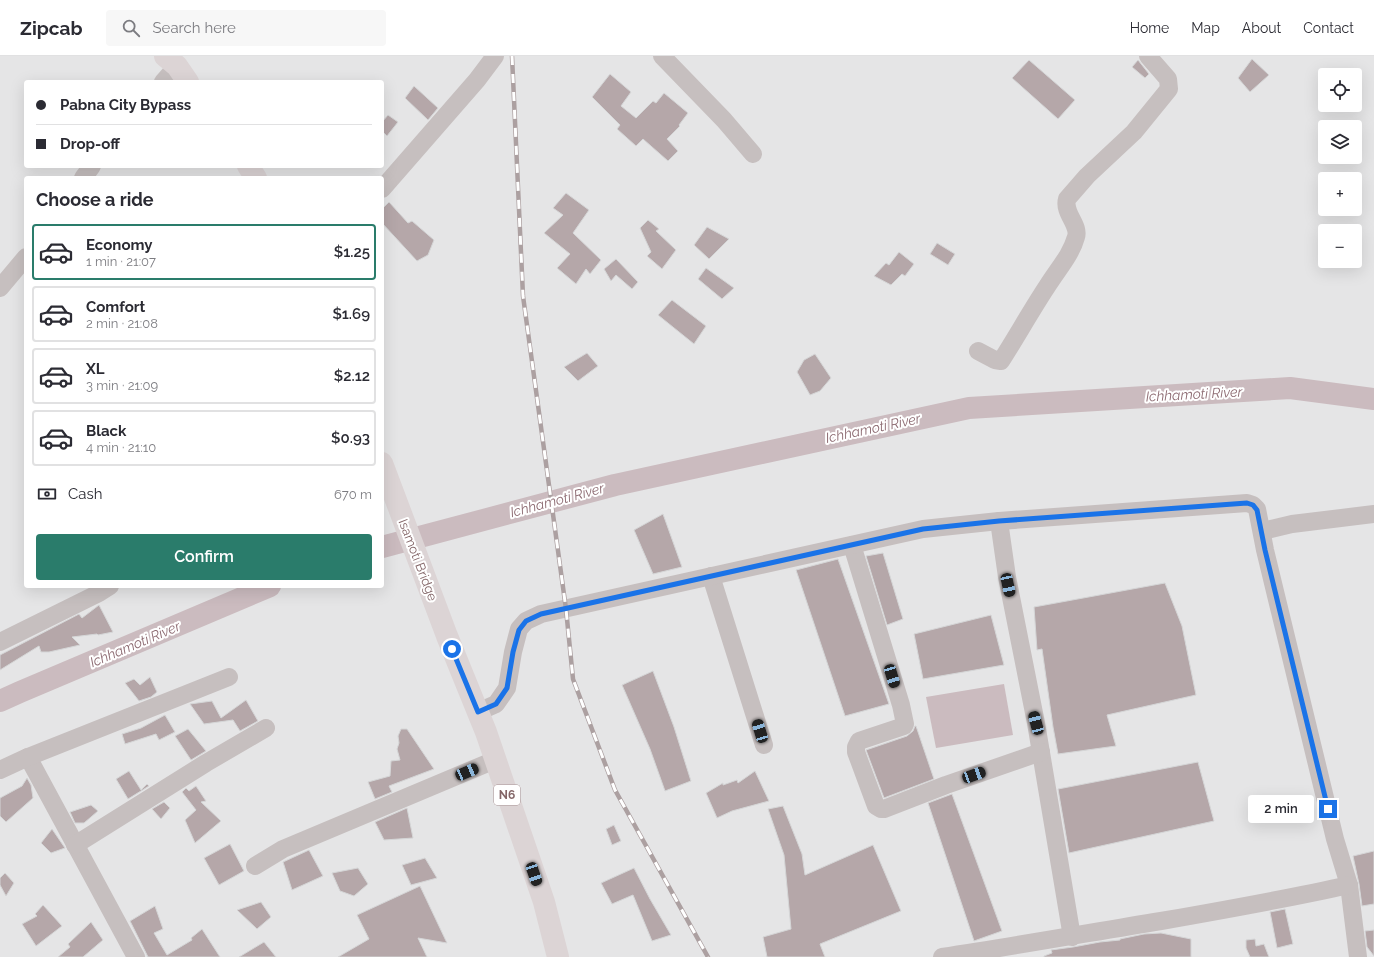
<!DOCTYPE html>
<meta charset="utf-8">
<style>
body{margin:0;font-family:Raleway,sans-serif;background:#f7f7f7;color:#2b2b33;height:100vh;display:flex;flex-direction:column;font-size:15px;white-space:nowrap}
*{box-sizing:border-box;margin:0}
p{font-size:13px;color:#7c7c81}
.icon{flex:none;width:22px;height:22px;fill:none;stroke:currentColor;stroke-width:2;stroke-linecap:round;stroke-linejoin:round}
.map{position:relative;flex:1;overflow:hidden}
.drawer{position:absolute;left:24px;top:120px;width:360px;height:412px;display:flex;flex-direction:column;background:#fff;border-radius:4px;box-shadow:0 4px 16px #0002}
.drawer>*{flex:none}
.banner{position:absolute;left:24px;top:24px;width:360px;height:88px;border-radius:4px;box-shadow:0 4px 16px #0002;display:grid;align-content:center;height:88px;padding:0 12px;background:#fff}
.tools{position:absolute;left:1318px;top:12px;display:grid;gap:8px}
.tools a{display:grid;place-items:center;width:44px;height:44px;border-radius:4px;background:#fff;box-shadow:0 4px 16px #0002;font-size:20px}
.end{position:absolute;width:18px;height:18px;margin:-9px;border:5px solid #1a73e8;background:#fff;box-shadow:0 0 0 2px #fff}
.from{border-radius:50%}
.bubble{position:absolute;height:28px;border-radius:4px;background:#fff;box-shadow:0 4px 16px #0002;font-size:13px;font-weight:600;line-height:28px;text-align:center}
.car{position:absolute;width:12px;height:24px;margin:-12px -6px;border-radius:5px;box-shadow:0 0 3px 1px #0007;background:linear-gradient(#222 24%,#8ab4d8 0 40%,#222 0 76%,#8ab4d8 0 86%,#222 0)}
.banner b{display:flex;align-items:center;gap:14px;height:38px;font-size:15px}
.banner b+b{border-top:1px solid #e1e1e2}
.banner i{width:10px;height:10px;background:#2b2b33}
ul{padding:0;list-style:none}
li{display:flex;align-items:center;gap:12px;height:56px;margin:0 8px 6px;padding:0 4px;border:2px solid #e1e1e2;border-radius:4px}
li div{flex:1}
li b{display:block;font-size:15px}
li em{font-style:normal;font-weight:600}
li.current{border-color:#2a7c6b}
li>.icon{width:36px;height:36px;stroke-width:1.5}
h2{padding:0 12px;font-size:18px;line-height:48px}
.pay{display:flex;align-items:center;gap:10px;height:44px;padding:0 12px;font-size:15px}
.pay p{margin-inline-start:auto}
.cta{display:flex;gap:8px;margin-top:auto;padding:8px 12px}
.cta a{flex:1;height:46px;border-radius:4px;background:#2a7c6b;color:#fff;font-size:16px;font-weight:600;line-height:46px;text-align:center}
header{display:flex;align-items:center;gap:24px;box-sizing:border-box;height:56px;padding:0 20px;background:#fff;border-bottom:1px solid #e1e1e2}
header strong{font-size:19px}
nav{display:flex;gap:22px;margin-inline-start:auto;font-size:14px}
.search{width:280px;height:36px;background:#f7f7f7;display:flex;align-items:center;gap:10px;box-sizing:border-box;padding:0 14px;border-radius:4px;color:#7c7c81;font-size:15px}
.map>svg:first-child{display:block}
.built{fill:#e5e5e6;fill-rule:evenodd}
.water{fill:#cbbbbf}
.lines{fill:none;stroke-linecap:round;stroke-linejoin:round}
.river{stroke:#cbbbbf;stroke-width:22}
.building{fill:#b5a7a9;stroke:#d5d6d7}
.minor{stroke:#c6bfbf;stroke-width:18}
.highway{stroke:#dcd4d5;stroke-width:22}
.rail-casing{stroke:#aca0a1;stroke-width:4.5}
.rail{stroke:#fff;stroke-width:3;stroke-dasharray:9;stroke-linecap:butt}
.route{stroke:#1a73e8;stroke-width:5}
.labels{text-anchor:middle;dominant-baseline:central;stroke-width:4;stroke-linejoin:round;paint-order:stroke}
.shield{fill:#fff;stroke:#a89395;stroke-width:1}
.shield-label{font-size:12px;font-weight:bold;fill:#836567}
.street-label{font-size:13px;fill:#836567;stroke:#fff}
.water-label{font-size:14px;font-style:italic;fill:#8d6b72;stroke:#fff}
</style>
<header>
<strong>Zipcab</strong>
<div class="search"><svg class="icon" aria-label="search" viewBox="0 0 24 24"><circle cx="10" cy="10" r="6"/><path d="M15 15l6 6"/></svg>Search here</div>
<nav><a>Home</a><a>Map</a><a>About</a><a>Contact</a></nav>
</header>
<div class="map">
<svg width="1374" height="901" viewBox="0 0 1374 901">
<rect width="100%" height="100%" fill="#f2f4f6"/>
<path class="built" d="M 0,0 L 1374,0 L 1374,901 L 0,901 ZM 1325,19 L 1355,19 L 1355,49 L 1325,49 ZM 26,26 L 382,26 L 382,110 L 26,110 ZM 1325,71 L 1355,71 L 1355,101 L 1325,101 ZM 26,122 L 382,122 L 382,530 L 26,530 ZM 1325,123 L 1355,123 L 1355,153 L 1325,153 ZM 1325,175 L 1355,175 L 1355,205 L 1325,205 Z"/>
<polygon class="water" points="1004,628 1013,679 936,692 926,641"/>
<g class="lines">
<g class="river">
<polyline points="382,491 615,429 969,352 1290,332 1374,343"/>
<polyline points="0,645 20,636 270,530"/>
</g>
</g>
<g class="building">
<polygon points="1252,3 1269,19 1250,36 1238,22"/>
<polygon points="1029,4 1075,44 1058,63 1012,22"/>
<polygon points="1138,4 1149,18 1145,22 1132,11"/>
<polygon points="610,18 631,36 621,50 636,62 653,45 656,47 664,37 688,57 679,69 680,70 667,83 678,95 668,105 643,83 636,90 617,73 620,69 592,41"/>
<polygon points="414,30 438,52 428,64 405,42"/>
<polygon points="388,59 398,66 387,80 382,75 382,66"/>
<polygon points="566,137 589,154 573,177 601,204 590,218 586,213 576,228 557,212 570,198 544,177 563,159 553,152"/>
<polygon points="389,146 408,167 412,165 434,184 428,199 417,205 382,167 382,153"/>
<polygon points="648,164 659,173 656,175 676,194 662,213 647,200 651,196 640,172"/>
<polygon points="707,171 729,183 709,203 694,189"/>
<polygon points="937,187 955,198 948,209 930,198"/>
<polygon points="899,196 914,208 905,220 902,218 891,229 874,220 886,207 889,209"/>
<polygon points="616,203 638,226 632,233 616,219 611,225 604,213"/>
<polygon points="706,212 734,232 722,243 698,223"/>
<polygon points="672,244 706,270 694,288 658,259"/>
<polygon points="587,297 598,310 578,325 564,311"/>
<polygon points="815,298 831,322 820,335 810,339 797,316 804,304"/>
<polygon points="663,458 682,511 653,518 634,474"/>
<polygon points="883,497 903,563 887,569 866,500"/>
<polygon points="838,503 889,648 845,660 796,514"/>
<polygon points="1165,527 1182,570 1196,639 1107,659 1116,690 1058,698 1053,671 1042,593 1037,594 1034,551"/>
<polygon points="99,549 113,576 98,579 97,578 72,581 80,589 49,596 41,596 39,590 0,614 0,599 79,558 82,562"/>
<polygon points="991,559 1004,609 923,623 914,578"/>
<polygon points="653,615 674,671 691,725 665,735 650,693 622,629"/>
<polygon points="150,621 157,636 151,641 139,645 125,627 134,623 140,629"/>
<polygon points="246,644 258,665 240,675 233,664 204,668 190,648 212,645 221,662"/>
<polygon points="165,659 175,676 159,684 156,678 125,688 122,678 141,672"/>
<polygon points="915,670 916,670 934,723 884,742 866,694 907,680 913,675"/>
<polygon points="188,673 206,695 191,704 175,680"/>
<polygon points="401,673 407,673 434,713 389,730 392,736 375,743 368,726 390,720 391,705 400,704 397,693 399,687 398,680"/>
<polygon points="1198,706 1214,765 1069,797 1058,733"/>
<polygon points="129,715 141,734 147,728 149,730 128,743 116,723"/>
<polygon points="755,715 769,745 732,755 717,762 706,737 723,727 723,729 737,724 738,727"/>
<polygon points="27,722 31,729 33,742 6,766 0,760 0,742 22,730"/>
<polygon points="196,730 206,745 201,746 221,765 195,787 185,764 196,754 182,736 186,732 189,735"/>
<polygon points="952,738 1002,875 974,885 928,747"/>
<polygon points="164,746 170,752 161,763 152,753"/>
<polygon points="91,749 98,755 84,767 75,767 70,756"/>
<polygon points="783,750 802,798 805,819 873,789 901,855 820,888 825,901 767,901 763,881 791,873 784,799 768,753"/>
<polygon points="407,752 413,782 384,784 375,766"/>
<polygon points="614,769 621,785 612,789 606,773"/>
<polygon points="52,773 65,792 51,797 41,787"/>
<polygon points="230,788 244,815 219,829 204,802"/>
<polygon points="309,794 323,820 292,834 283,806"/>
<polygon points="1374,795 1374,848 1362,850 1359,828 1353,800"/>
<polygon points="425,802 437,822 411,829 402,809"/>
<polygon points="358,812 368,828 354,840 340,835 332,817"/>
<polygon points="634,812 650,843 671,879 652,885 633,839 612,848 601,827"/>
<polygon points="5,817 14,827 6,840 0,829 0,822"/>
<polygon points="420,830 447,887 418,882 427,901 338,901 369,883 357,859"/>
<polygon points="261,846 271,861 257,873 237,854"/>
<polygon points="43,849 62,870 36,890 22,868 37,860 35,858"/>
<polygon points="155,850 163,873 154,877 167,899 192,884 191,882 202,873 220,901 148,901 130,865"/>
<polygon points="1285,853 1293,888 1277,892 1270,856"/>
<polygon points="91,866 103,884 83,901 58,901 70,891 68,888"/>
<polygon points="1374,874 1374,900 1367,891 1365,875"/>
<polygon points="1161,877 1191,883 1191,901 1044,901 1044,900 1052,897 1051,894 1073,891 1100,886 1120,884 1120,883 1144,878"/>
<polygon points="1255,883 1256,890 1264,888 1269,901 1250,901 1246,892 1246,884"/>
<polygon points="264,886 276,901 239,901"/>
</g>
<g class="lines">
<g class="minor">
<polyline points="662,0 724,64 753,98"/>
<polyline points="163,26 177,10"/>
<polyline points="83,122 92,110"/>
<polyline points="382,133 477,24 495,0"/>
<polyline points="0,232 26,201"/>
<path d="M 978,295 L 995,304 L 1001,305 C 1017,280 1032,253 1048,229 C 1058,213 1071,199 1076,181 C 1080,169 1063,157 1067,143 L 1087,120 L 1134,76 L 1169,33 L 1168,23 L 1148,0"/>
<polyline points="999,465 1007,521 1036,667 1072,881"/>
<polyline points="1262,475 1292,468 1374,458"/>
<polyline points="852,489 901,649 905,668 904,670 859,685 856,691 856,696 876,750 881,753 884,753 946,729 1041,696"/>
<polyline points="711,520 764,689"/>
<polyline points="0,586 99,537 110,530"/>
<polyline points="478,656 496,648 507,632 513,596 519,573 526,565 541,558 923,473 999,465 1247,447 1253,449 1257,453 1265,494 1335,783 1349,829 1358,901"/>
<polyline points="28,701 136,901"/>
<polyline points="0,714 28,701 229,621"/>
<polyline points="75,789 206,707 266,672"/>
<polyline points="255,810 283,793 495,704"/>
<path d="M 942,901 C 1015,890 1088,877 1161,865 C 1224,854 1287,843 1349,829"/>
</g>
<g class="highway">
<polyline points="165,0 177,10 188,26"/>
<polyline points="248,110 256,122"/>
<polyline points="382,407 447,580 486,676 544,846 558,901"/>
</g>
<g class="rail-casing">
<polyline id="rail" points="512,0 523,240 566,553 573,623 615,734 708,901"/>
</g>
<use href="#rail" class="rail"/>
</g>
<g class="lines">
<polyline class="route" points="452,593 478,656 496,648 507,632 513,596 519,574 526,565 541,558 923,473 999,465 1247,447 1253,449 1257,454 1265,494 1328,753"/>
</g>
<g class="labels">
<rect class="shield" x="494" y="729" width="26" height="20" rx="3"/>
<g class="shield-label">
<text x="507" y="739">N6</text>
</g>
<g class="street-label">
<text transform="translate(418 504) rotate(69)">Isamoti Bridge</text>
</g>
<g class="water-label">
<text transform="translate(1194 338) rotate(-3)">Ichhamoti River</text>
<text transform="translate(873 372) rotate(-12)">Ichhamoti River</text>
<text transform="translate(557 444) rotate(-15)">Ichhamoti River</text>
<text transform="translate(135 588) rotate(-23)">Ichhamoti River</text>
</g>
</g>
</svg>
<div class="tools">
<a><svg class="icon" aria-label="locate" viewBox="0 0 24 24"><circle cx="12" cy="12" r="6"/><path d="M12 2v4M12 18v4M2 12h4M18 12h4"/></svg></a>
<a><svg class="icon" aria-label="layers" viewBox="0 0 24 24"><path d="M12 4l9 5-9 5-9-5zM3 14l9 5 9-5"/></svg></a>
<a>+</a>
<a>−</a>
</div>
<i class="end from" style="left:452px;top:593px"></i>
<i class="end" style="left:1328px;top:753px"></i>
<div class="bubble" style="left:1248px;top:739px;width:66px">2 min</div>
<i class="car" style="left:1008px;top:529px;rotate:168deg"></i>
<i class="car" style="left:892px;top:620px;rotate:163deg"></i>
<i class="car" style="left:1036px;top:667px;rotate:345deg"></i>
<i class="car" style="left:760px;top:675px;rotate:343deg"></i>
<i class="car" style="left:467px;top:716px;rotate:67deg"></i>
<i class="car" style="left:974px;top:719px;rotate:70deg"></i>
<i class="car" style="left:534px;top:818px;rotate:161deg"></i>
<div class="banner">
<b><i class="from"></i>Pabna City Bypass</b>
<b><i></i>Drop-off</b>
</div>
<section class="drawer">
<h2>Choose a ride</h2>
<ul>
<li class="current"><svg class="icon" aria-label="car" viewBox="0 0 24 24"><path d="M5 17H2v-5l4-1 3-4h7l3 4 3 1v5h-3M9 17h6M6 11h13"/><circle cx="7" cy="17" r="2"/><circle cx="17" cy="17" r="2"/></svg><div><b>Economy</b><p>1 min · 21:07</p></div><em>$1.25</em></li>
<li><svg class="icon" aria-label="car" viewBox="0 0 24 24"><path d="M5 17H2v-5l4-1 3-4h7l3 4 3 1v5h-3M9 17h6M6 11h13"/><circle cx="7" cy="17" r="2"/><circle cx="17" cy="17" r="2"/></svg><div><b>Comfort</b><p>2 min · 21:08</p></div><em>$1.69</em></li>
<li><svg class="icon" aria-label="car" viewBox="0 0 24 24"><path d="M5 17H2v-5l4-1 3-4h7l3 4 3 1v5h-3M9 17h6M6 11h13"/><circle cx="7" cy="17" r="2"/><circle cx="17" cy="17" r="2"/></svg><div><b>XL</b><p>3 min · 21:09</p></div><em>$2.12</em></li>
<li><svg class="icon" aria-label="car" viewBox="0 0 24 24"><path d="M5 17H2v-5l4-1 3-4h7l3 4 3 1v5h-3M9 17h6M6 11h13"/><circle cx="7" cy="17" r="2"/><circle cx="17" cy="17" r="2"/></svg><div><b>Black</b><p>4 min · 21:10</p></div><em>$0.93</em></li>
</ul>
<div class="pay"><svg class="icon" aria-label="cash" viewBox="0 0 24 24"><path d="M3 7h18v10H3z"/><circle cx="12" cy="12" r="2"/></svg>Cash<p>670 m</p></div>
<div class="cta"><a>Confirm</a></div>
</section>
</div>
